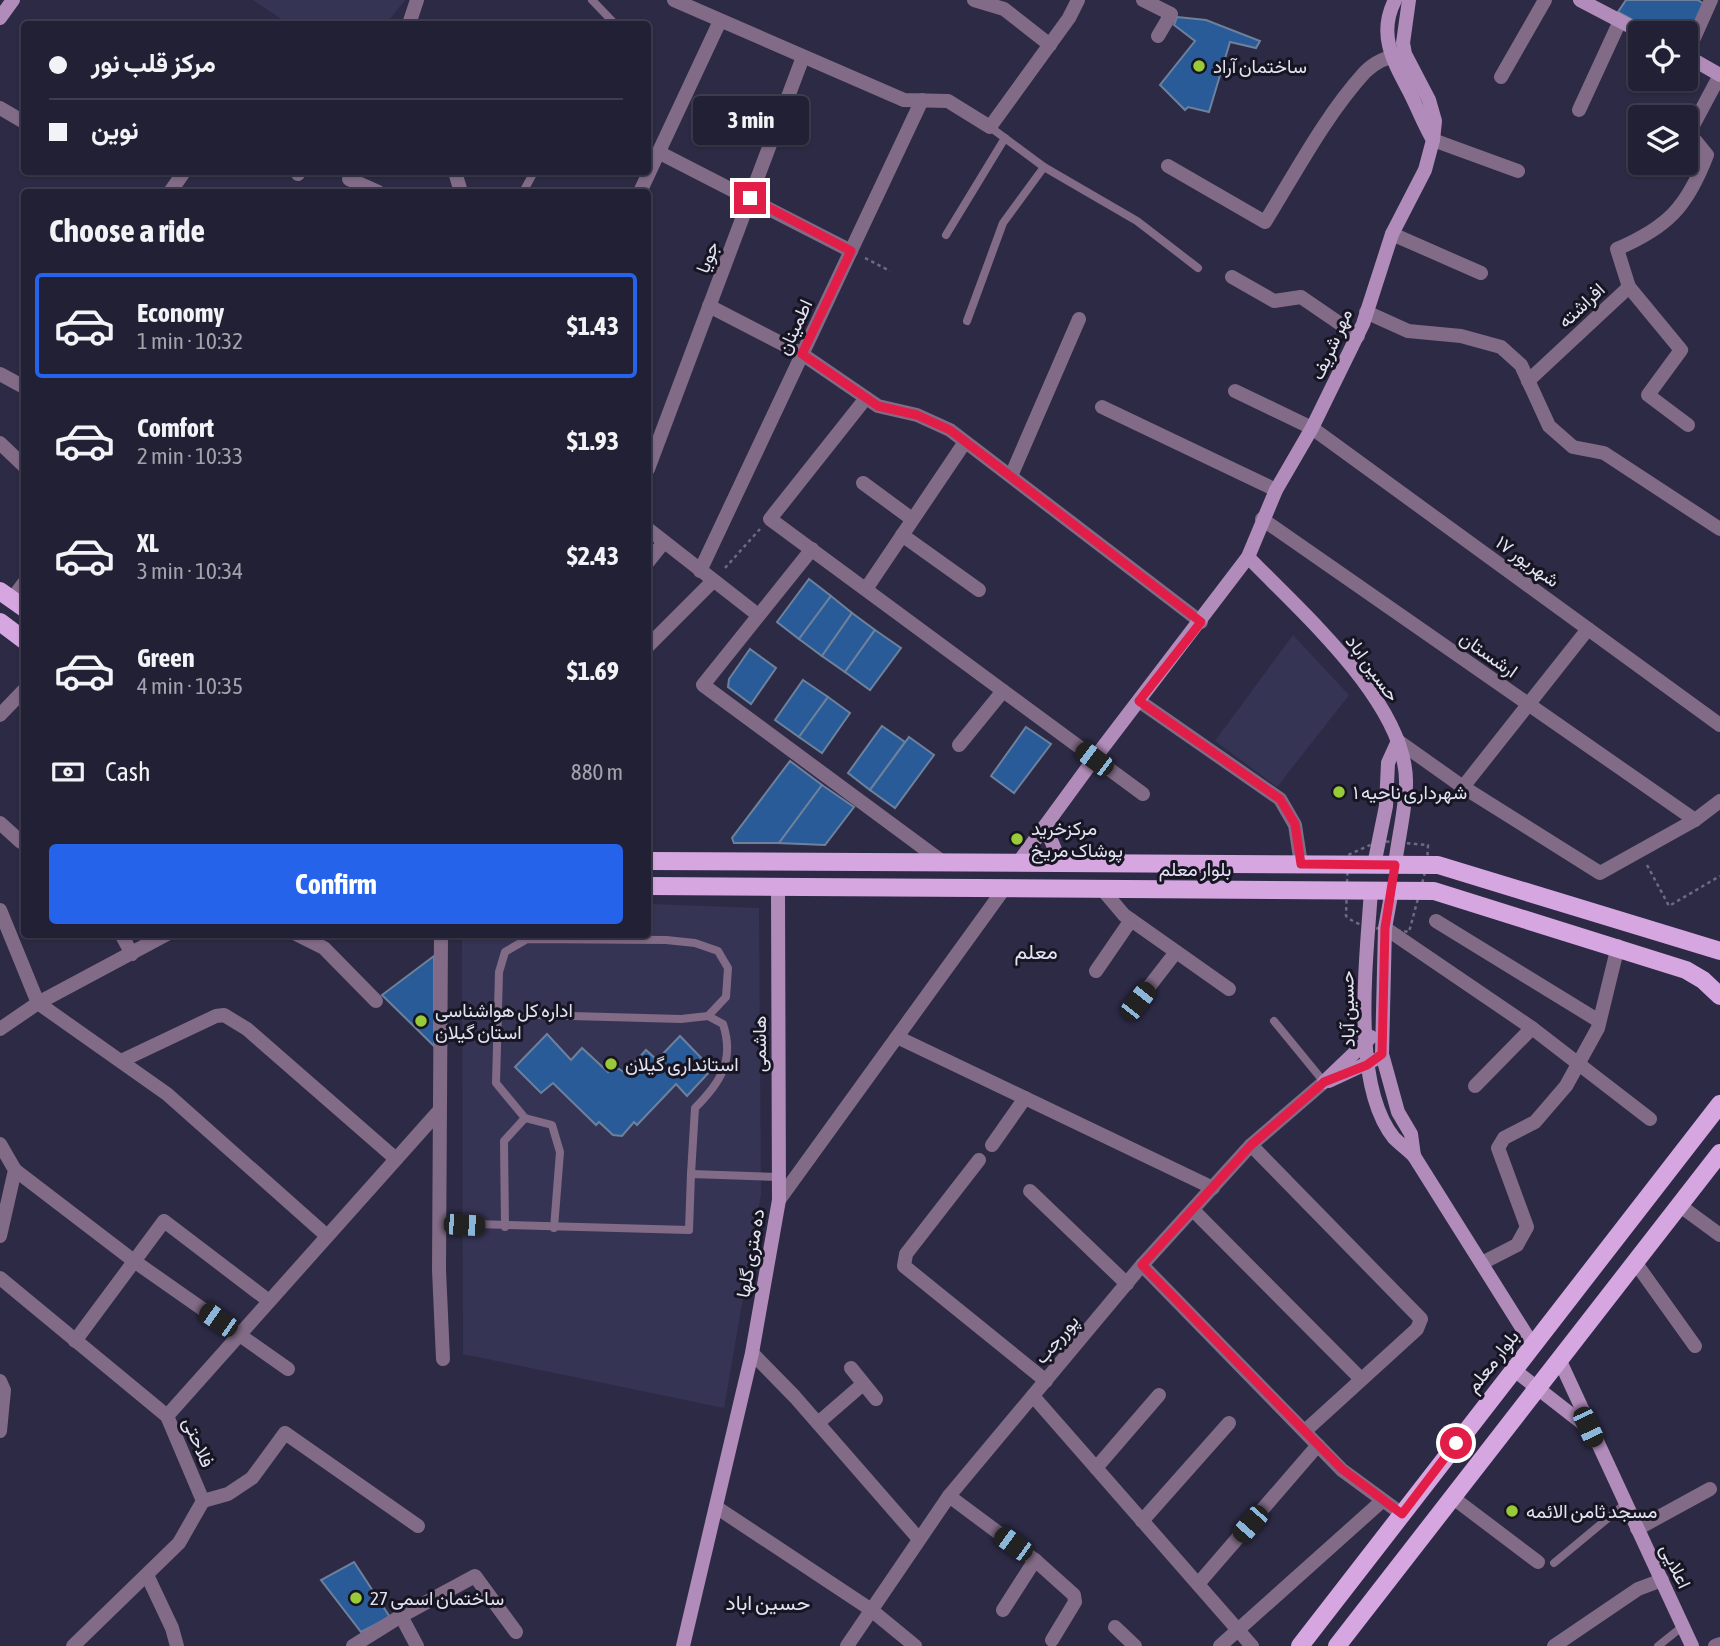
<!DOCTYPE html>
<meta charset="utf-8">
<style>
body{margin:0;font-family:"Asap Condensed",Vazirmatn,sans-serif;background:#2e2d40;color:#f1f3f6;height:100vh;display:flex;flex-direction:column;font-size:26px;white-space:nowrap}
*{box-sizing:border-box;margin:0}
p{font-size:23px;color:#a2a3ac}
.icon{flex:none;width:38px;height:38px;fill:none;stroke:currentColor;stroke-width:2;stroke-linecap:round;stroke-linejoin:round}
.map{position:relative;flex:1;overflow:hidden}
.panel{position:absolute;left:21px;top:189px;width:630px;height:749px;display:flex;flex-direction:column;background:#222034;border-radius:7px;box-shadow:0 2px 5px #0004,0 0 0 2px #3f3e4f}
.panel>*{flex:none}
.hud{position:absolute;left:21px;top:21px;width:630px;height:154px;border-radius:7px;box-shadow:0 2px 5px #0004,0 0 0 2px #3f3e4f;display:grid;align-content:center;height:154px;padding:0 28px;background:#222034}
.fabs{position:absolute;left:1628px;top:21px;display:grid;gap:14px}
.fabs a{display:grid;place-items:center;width:70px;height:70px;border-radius:7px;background:#222034;box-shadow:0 2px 5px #0004,0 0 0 2px #3f3e4f;font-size:35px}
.end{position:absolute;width:32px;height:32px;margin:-16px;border:9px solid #e11d48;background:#fff;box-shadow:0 0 0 4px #fff}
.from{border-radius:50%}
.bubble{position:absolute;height:49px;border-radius:7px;background:#222034;box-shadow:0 2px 5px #0004,0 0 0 2px #3f3e4f;font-size:23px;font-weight:700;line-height:49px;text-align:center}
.car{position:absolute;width:21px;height:42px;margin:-21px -10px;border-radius:9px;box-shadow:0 0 5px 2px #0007;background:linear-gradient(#222 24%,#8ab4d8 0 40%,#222 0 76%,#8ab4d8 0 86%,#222 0)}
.hud b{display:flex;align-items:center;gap:24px;height:66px;font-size:26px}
.hud b+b{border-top:2px solid #3f3e4f}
.hud i{width:18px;height:18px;background:#f1f3f6}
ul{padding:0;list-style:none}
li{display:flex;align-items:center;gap:21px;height:105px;margin:0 14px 10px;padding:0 14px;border:4px solid transparent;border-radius:7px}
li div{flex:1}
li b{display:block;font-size:26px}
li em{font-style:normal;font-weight:700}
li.current{border-color:#2563eb}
li>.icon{width:63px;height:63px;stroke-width:1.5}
h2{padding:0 28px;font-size:32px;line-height:84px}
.pay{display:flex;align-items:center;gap:18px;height:77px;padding:0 28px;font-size:26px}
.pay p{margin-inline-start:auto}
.action{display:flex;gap:14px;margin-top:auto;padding:14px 28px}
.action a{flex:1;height:80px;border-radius:7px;background:#2563eb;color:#fff;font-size:28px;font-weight:700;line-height:80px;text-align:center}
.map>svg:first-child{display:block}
.built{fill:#363454}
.building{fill:#295b99;stroke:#6d819c;stroke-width:2}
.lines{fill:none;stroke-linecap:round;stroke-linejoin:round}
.path{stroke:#6d6b83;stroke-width:2.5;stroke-dasharray:3.5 3.5;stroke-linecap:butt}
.lane{stroke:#826b87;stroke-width:8}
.street{stroke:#826b87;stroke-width:14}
.secondary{stroke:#b18cba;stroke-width:14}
.primary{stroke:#d6a6e1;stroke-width:18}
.route{stroke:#e11d48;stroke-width:9}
.poi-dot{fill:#98cb37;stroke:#161521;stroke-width:2.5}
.labels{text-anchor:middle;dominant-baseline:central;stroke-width:6;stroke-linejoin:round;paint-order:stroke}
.poi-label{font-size:19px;fill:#e2e2f3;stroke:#161521;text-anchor:start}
.street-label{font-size:19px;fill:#e2e2f3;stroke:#161521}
.neighbourhood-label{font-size:21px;fill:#e2e2f3;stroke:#161521}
</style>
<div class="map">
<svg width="1720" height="1646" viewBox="0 0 1720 1646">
<rect width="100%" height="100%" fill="#2d2a45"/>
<g class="built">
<polygon points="253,0 405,0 386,24 289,24"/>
<polygon points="1293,635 1349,695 1277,787 1215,741"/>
<polygon points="648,904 759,908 761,1194 724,1408 463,1354 462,935 648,934"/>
</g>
<g class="building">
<polygon points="1626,0 1698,0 1704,4 1685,46 1685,33 1656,33 1618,12"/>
<polygon points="1177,17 1206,20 1260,41 1256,48 1230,42 1209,112 1188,107 1185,110 1160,85 1195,41 1174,25"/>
<polygon points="809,579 831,596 799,639 777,622"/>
<polygon points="831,596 852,613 822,656 799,639"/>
<polygon points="852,613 875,630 845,672 822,656"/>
<polygon points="875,630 901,648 870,690 845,672"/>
<polygon points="750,649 776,668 751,704 728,687 729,679"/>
<polygon points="803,680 828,697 799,737 775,720"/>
<polygon points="828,697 850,713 822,753 799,737"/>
<polygon points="882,726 905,742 870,790 848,773"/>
<polygon points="1026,727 1051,744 1014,793 991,776"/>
<polygon points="909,737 934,755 895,808 870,790"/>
<polygon points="790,761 822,785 779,843 734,843 732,838"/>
<polygon points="822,785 854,807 825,845 779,843"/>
<polygon points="434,956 434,1046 382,995"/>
<polygon points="547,1034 571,1060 582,1048 608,1072 612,1068 619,1069 625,1073 646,1050 657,1060 680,1036 712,1069 687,1096 676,1084 637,1125 634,1122 622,1136 613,1135 599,1122 596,1125 553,1083 541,1093 515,1067"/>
<polygon points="354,1562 390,1617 361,1632 321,1580"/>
</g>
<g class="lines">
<g class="path">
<polyline points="865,258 890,271"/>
<polyline points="725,568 760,529"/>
<path d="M 1379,841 L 1428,845 L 1427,865 L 1409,932 C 1387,928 1363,931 1346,916 L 1348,855 Z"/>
<polyline points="1647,865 1669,906 1720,876"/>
</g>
<g class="lane">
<polyline points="592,0 615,24"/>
<polyline points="990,127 1044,167 1137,221 1198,268"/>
<polyline points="523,192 534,172"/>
<polyline points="946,235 1005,138"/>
<polyline points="967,321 1003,223 1044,167"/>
<polyline points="498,1014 681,1019 708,1016 726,997 728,968 718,951 695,943 666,940 527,939 505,952 499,972 496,1083 525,1118"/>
<polyline points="1274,1021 1324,1082"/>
<path d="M 691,1174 L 695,1108 C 720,1083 735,1061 723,1024 L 708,1016"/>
<polyline points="439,1223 689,1230 691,1174 779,1177"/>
<polyline points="505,1227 504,1141 525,1118 552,1125 560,1152 554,1228"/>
<polyline points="1554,1563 1625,1504"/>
<polyline points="1658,1646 1683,1626"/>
</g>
<g class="street">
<polyline points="674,0 904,100 948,101 990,127 1069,18 1078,0"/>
<polyline points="974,0 1004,9 1050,45"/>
<polyline points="1143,0 1171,14 1158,36"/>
<polyline points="409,24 417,0"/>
<polyline points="1686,56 1711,0"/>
<polyline points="1501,77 1545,0"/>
<polyline points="0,108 24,122"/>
<polyline points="1579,110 1620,21"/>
<polyline points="1433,140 1518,171"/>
<polyline points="660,153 851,251"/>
<path d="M 1168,166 L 1265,222 C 1296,172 1325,116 1365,72 C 1375,62 1390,56 1403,54"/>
<polyline points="352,172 349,179 378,192"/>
<polyline points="455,172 461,192"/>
<polyline points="298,174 299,172"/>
<polyline points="170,192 184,172"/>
<polyline points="640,192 720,21"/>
<polyline points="1392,234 1481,273"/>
<polyline points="1232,277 1274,301 1301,297 1358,336"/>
<polyline points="1629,287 1681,350 1648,395 1688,425"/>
<polyline points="709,306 802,354 878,406 917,415 950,430 1201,622"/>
<polyline points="1366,312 1408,331 1461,336 1501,347 1521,365 1549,426 1573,447 1604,453 1720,529"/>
<polyline points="0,374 24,387"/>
<path d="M 1528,381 L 1629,287 L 1617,249 C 1668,227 1687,207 1707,155 L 1689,133 L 1720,75"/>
<polyline points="1235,391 1312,428 1720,725"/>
<polyline points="866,398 770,519 1143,794"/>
<polyline points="1102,407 1276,490"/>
<polyline points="0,443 24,466"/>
<polyline points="648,469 803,57"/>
<polyline points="1011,476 1079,319"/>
<polyline points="863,483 912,519"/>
<polyline points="1262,519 1695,820"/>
<polyline points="648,529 758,615"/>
<polyline points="902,535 979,590"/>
<polyline points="812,549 703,685 944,863"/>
<polyline points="648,562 664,542"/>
<polyline points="700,571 922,100"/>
<polyline points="866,589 965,442"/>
<polyline points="12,599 24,583"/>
<polyline points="648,646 713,581"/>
<polyline points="1139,701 1280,799 1295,825 1301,864"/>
<polyline points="0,715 24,690"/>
<polyline points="1398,741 1463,787 1600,873 1695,820 1720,801"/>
<polyline points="959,745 1003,691"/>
<polyline points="1463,787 1588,629"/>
<polyline points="0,823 21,842"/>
<polyline points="1102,889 1124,915 1229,989"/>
<polyline points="0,910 38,1003 167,1094 327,1236"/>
<polyline points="1436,921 1599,1021"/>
<polyline points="1385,928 1532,1028 1650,1119"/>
<polyline points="121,934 132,954"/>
<polyline points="296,934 324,948 376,1001"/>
<polyline points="441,934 439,1270 443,1359"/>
<polyline points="1096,971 1131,920"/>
<polyline points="1138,1001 1176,952"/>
<polyline points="0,1029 38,1003 167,934"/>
<polyline points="897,1037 1213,1188"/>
<polyline points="121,1061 216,1016 224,1015 247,1029 396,1159"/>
<polyline points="1475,1086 1532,1028"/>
<polyline points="0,1144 15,1170 0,1236"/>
<polyline points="992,1145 1025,1098"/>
<polyline points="1251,1145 1421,1319 1417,1329 1305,1431"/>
<polyline points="979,1160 906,1254 904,1266 1046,1381"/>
<polyline points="15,1170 134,1261 288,1369"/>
<polyline points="1030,1191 1127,1284"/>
<polyline points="779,1200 1004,889"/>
<polyline points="1679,1205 1720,1235"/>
<polyline points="1194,1211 1361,1379"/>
<polyline points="1635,1262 1695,1346"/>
<polyline points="1482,1263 1517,1245 1527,1227 1498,1148 1504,1138 1535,1122 1566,1086 1598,1028 1618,946"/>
<polyline points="1142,1265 1342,1470 1402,1514"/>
<polyline points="0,1278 167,1416 203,1501 179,1543 73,1646"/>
<polyline points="75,1341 164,1221 269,1301"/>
<polyline points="752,1353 795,1397 918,1538"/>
<polyline points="851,1368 876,1399"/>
<polyline points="0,1381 4,1390 0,1431"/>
<polyline points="1033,1396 1252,1646"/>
<polyline points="167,1416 439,1111"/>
<polyline points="818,1423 863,1384"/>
<polyline points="1096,1468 1159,1395"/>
<polyline points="949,1496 1035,1560 1074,1595 1075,1602 1052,1640"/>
<polyline points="1452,1497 1538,1562"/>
<polyline points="203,1501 228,1494 252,1478 285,1433 418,1526"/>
<polyline points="716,1507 870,1609 915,1646"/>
<polyline points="1142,1521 1229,1423"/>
<polyline points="1637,1529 1710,1489"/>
<polyline points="147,1575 172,1628 177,1646"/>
<polyline points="1198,1584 1318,1445"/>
<polyline points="1003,1610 1035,1560"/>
<polyline points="401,1616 417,1646"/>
<polyline points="1115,1627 1135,1646"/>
<polyline points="353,1646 401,1616 475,1576 516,1632"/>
<polyline points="847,1646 949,1496 1142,1265 1251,1145 1324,1082"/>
<polyline points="1220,1646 1382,1501"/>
<polyline points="1554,1646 1638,1589 1662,1580"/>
<polyline points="1715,1646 1720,1644"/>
</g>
<g class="secondary">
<path d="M 1395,0 C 1378,33 1392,59 1408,89 C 1417,106 1423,123 1433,140"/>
<polyline points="1580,0 1643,33"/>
<polyline points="0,18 13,0"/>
<polyline points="1685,55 1720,75"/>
<path d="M 1248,557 C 1300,611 1409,705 1406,785 C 1405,812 1398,839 1395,865"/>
<polyline points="1045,826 1056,852 1073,863"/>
<polyline points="1018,863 1094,759 1248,557 1276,490 1312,428 1363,324 1392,234 1425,170 1433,140 1435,121 1429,100 1405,54 1403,43 1409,0"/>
<polyline points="1374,865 1386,806 1388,763 1398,741"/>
<path d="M 1371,890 C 1367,956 1350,1084 1394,1138 C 1400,1144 1408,1150 1414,1156 L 1532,1344"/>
<polyline points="1392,890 1385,928 1382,1054 1398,1112 1411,1134 1414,1156"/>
<polyline points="1329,1081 1374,1060"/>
<polyline points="1324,1082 1371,1037"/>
<polyline points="1559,1359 1692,1646"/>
<polyline points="1513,1369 1586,1426"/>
<polyline points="683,1646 752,1353 779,1200 778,888"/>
</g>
<g class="primary">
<polyline points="0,591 24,608"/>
<polyline points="0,622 24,640"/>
<polyline points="648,861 1438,865 1720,951"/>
<polyline points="648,886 1434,891 1686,970 1703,980 1720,996"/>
<polyline points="1300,1646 1720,1104"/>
<polyline points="1337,1646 1720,1153"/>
</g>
</g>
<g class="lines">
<polyline class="route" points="750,198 851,251 802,354 878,406 917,415 950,430 1201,622 1139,701 1280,799 1295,824 1301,864 1395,865 1385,928 1382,1054 1367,1065 1324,1082 1251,1145 1142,1265 1342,1469 1402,1514 1456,1443"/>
</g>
<g class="poi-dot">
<circle cx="1199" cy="66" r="7"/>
<circle cx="1339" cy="792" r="7"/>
<circle cx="1017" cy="839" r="7"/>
<circle cx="421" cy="1021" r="7"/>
<circle cx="611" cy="1064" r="7"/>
<circle cx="1512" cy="1511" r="7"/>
<circle cx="356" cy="1598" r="7"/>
</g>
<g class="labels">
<g class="poi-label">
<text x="1213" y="66">ساختمان آراد</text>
<text x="1353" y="792">شهرداری ناحیه ۱</text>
<text x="1031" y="828">مرکزخرید<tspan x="1031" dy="22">پوشاک مریخ</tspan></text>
<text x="435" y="1010">اداره کل هواشناسی<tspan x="435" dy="22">استان گیلان</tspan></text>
<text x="625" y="1064">استانداری گیلان</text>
<text x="1526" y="1511">مسجد ثامن الائمه</text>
<text x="370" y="1598">ساختمان اسمی 27</text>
</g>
<g class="street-label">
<text transform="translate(707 257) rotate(-69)">جویا</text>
<text transform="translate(1581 305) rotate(-43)">افراشته</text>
<text transform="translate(794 327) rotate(-65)">اطمینان</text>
<text transform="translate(1331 344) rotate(-66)">مهر شریف</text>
<text transform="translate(1528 561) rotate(36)">۱۷ شهریور</text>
<text transform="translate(1489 654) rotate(35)">ارشستان</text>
<text transform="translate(1373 668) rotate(54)">حسین اباد</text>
<text x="1195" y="869">بلوار معلم</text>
<text transform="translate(1347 1009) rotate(-91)">حسین آباد</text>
<text transform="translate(759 1044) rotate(-90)">هاشمی</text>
<text transform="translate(750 1253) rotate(-80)">ده متری گلها</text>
<text transform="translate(1056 1339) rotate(-50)">پوررجب</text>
<text transform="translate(1492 1361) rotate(-52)">بلوار معلم</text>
<text transform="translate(199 1442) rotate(67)">فلاحتی</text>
<text transform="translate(1676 1566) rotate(65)">اعلایی</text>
</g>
<g class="neighbourhood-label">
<text x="1036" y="951">معلم</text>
<text x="768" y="1602">حسین اباد</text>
</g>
</g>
</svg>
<div class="fabs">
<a><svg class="icon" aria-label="locate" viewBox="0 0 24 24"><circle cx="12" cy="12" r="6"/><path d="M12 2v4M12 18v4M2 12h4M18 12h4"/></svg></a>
<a><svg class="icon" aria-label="layers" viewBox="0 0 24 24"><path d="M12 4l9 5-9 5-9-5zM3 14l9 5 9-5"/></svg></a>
</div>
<i class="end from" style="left:1456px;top:1443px"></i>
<i class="end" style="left:750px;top:198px"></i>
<div class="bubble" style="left:693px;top:96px;width:116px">3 min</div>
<i class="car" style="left:1094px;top:759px;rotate:307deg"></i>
<i class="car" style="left:1138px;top:1001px;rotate:38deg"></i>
<i class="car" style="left:464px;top:1225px;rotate:93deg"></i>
<i class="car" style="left:218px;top:1320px;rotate:305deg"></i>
<i class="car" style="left:1588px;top:1427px;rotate:155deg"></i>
<i class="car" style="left:1250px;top:1524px;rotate:221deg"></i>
<i class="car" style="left:1013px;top:1544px;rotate:306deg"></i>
<div class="hud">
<b><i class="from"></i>مرکز قلب نور</b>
<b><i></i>نوین</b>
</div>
<section class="panel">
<h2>Choose a ride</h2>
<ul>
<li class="current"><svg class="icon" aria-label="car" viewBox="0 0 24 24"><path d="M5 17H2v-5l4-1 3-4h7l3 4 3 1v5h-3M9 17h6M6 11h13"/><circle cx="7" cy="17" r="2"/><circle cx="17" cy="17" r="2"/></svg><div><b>Economy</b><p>1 min · 10:32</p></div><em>$1.43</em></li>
<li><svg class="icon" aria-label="car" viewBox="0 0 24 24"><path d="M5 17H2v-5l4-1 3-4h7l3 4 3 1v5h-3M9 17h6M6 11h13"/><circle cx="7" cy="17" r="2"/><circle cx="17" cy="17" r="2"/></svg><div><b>Comfort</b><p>2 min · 10:33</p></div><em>$1.93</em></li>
<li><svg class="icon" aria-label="car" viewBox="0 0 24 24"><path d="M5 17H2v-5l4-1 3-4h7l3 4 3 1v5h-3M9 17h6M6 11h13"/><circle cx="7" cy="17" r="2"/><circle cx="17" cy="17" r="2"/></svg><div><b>XL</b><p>3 min · 10:34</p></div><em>$2.43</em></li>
<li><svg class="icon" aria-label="car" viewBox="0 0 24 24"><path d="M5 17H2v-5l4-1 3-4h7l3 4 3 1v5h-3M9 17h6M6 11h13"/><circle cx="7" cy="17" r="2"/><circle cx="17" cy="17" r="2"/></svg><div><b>Green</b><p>4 min · 10:35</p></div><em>$1.69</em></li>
</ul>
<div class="pay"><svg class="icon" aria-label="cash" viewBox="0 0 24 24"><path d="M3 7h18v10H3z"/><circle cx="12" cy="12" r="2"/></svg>Cash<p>880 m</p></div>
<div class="action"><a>Confirm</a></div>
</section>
</div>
